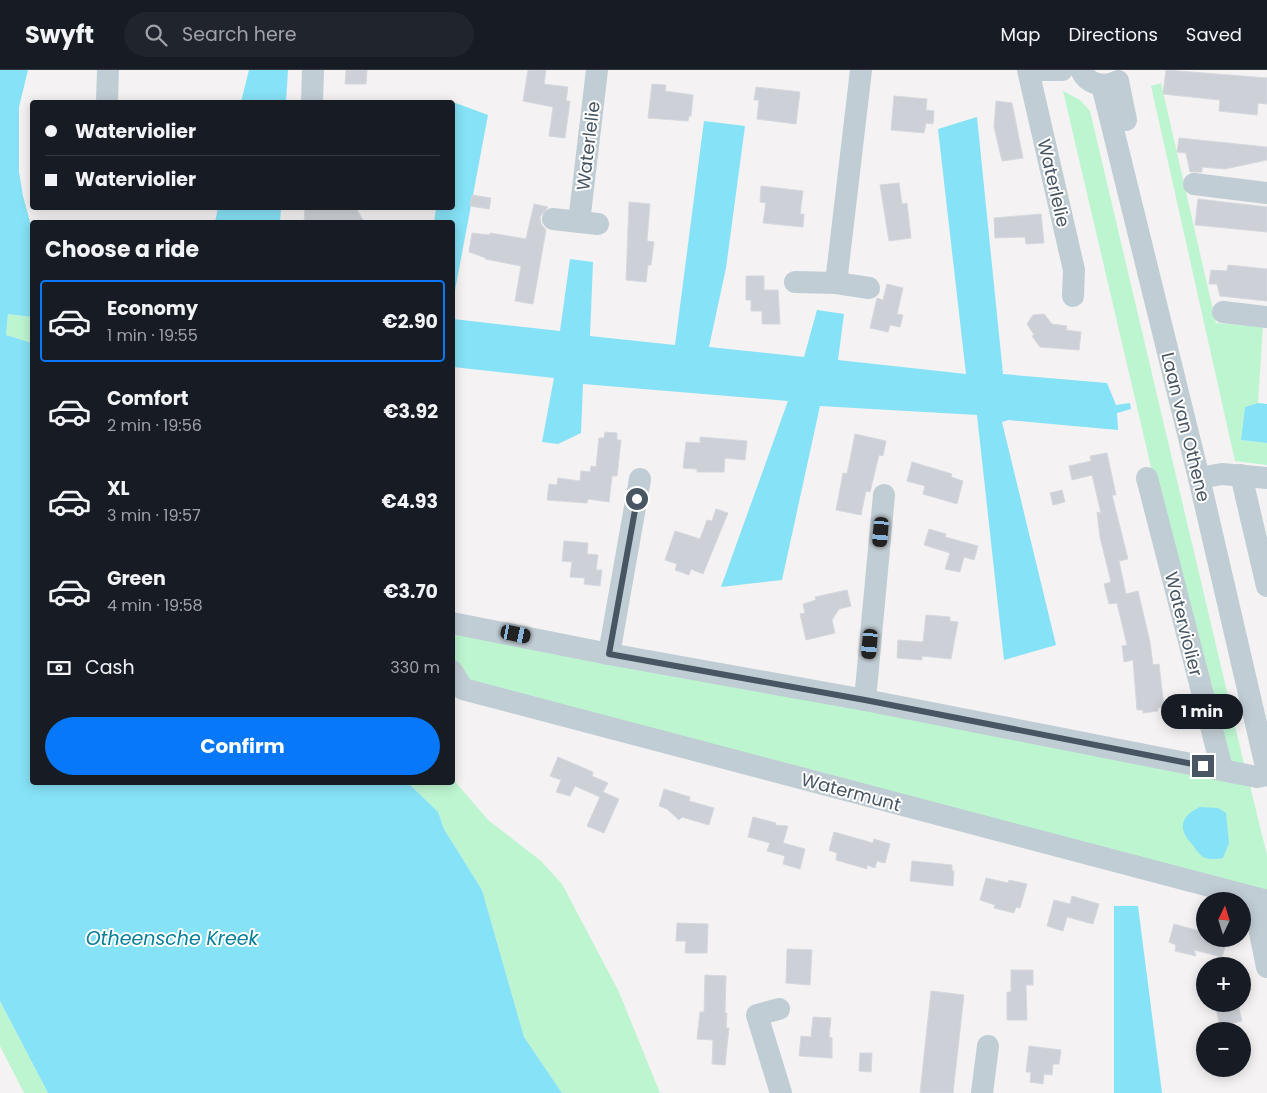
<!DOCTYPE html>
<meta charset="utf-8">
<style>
body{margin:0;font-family:Poppins,sans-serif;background:#20242c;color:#f1f3f6;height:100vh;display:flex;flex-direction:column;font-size:19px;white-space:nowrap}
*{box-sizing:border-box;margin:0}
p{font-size:16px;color:#9ea1a6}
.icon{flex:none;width:28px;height:28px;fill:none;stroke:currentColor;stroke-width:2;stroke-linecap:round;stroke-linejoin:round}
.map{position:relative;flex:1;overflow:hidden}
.side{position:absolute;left:30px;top:150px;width:425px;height:565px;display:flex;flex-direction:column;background:#171b24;border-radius:5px;box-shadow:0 2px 12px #0003}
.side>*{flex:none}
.banner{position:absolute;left:30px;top:30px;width:425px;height:110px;border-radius:5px;box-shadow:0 2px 12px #0003;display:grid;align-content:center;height:110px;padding:0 15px;background:#171b24}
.needle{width:32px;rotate:4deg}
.tools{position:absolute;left:1196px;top:822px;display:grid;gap:10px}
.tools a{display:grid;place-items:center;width:55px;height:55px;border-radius:50%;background:#171b24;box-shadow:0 2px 12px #0003;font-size:25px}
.end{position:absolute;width:22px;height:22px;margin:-11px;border:6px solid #475662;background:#fff;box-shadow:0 0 0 2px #fff}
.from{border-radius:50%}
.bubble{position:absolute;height:35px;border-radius:18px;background:#171b24;box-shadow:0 2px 12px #0003;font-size:16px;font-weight:700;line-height:35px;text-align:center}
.car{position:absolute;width:15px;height:30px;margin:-15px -8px;border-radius:6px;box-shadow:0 0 4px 1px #0007;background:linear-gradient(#222 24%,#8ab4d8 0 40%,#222 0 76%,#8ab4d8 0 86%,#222 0)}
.banner b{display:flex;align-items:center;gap:18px;height:48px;font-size:19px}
.banner b+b{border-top:1px solid #363941}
.banner i{width:12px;height:12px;background:#f1f3f6}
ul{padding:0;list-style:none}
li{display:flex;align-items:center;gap:15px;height:82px;margin:0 10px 8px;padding:0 5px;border:2px solid transparent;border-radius:5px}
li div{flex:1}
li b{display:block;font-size:19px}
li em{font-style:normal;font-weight:700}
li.on{border-color:#0778f9}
li>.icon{width:45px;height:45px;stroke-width:1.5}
h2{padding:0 15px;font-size:22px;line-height:60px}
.pay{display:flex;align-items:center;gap:12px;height:55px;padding:0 15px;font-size:19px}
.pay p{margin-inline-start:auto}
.action{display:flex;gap:10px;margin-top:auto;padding:10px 15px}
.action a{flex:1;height:58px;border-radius:30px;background:#0778f9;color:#fff;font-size:20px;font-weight:700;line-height:58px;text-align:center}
header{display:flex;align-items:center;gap:30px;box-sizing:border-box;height:70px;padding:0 25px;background:#171b24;border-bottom:1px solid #363941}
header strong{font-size:24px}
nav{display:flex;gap:28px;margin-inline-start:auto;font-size:18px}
.search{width:350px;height:45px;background:#20242c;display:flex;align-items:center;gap:12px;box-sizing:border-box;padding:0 18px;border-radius:28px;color:#9ea1a6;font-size:19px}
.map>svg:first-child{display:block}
.green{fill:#bdf5d1}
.water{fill:#86e2f6}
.building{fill:#cdd1d7;stroke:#d5d8de}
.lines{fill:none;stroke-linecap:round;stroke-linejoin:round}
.minor{stroke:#c1cdd4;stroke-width:22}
.route{stroke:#475662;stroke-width:6}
.labels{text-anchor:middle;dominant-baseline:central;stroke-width:4;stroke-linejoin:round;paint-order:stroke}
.street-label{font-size:18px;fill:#475662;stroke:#fff}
.water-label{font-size:19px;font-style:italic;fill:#037f9a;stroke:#fff}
</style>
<header>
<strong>Swyft</strong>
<div class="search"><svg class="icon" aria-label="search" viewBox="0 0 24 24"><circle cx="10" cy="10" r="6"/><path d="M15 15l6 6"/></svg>Search here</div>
<nav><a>Map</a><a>Directions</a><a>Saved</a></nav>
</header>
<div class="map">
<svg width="1267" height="1023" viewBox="0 0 1267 1023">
<rect width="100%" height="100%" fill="#f4f2f2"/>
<g class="green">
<polygon points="1161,13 1216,253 1263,257 1258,333 1245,337 1241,370 1267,373 1267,395 1235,391 1151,16"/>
<polygon points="1063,21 1080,30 1090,41 1244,694 1225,694 1155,414"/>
<polygon points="8,244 32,247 32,273 6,265"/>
<polygon points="463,560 1250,716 1267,785 1267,825 465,609 453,588 452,567"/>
<polygon points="453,709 488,750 541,791 562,814 619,922 660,1023 562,1023 524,967 482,820 444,759 438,742 408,713 452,712"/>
<polygon points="0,931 48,1023 24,1023 0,976"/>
</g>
<g class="water">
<polygon points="0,0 28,0 19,37 19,102 23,126 32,159 32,247 8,244 6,265 32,273 32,712 408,713 438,742 444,759 482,820 524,967 562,1023 48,1023 0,931"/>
<polygon points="249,0 288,0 286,32 241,32"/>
<polygon points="450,31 488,45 453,231 452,152 434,152 436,138 452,138 452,32"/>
<polygon points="977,47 1003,304 1107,313 1116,335 1130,333 1131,339 1117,343 1118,360 1008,350 1002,352 1056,575 1004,590 977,345 820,336 782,510 721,517 788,331 583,314 581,363 558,374 542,372 554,308 453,297 453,249 560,261 570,189 593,192 590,266 675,275 704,51 745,56 726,198 709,277 804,287 817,240 844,244 838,290 966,304 938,59"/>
<polygon points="218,138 281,138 280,152 215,152"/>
<polygon points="1258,333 1267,334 1267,373 1241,370 1245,337"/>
<path d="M 1200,737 L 1218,738 L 1226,743 L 1229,773 L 1223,788 C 1216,789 1209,790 1203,787 C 1199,784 1195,778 1192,774 C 1177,758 1181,746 1200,737 Z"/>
<polygon points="1114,836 1138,836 1162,1023 1114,1023"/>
</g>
<g class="building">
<polygon points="346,0 367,0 366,14 345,14"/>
<polygon points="528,0 546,0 544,14 568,17 566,31 570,31 565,68 549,66 553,37 523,31"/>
<polygon points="1166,0 1267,8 1267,34 1258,33 1257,45 1219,41 1220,30 1163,24"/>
<polygon points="652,14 666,15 665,21 693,25 691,46 689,46 688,51 648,48"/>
<polygon points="756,17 800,22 796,54 757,49 759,30 754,30"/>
<polygon points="894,26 927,29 926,40 934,41 933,54 926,53 924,63 891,60"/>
<polygon points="996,31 1012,33 1023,88 1002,91 994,57"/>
<polygon points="1179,68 1267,77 1267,90 1225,99 1202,97 1202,102 1190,102 1186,83 1177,82"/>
<polygon points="899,113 902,134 907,133 911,168 889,171 880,115"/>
<polygon points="761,116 803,121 800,144 804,144 803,157 763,153 766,133 760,132"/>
<polygon points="472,125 491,128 489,139 470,136"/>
<polygon points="1198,129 1267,137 1267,162 1195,155"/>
<polygon points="629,132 650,134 647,171 654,172 651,195 648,195 646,212 626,210"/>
<polygon points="534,134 548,137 540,147 541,154 546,160 533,234 515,231 521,196 485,189 486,188 469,182 472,163 490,165 490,163 526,169"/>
<polygon points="305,138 356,138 364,152 304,152"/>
<polygon points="1041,144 1044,173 1026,174 1025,167 995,168 994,148"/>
<polygon points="1228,195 1267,199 1267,231 1220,226 1217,214 1209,214 1211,200 1227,201"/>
<polygon points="746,206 764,206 764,220 778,220 780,254 762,254 762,241 751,241 751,230 746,230"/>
<polygon points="887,214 903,218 897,244 903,245 900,257 890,255 888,262 870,258 877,228 883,230"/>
<polygon points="1044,244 1052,254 1067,256 1066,260 1081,262 1079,280 1040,277 1032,266 1034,265 1027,254 1033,245"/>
<polygon points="605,362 617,363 617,370 621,370 617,406 612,406 609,432 588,429 587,433 547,430 549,414 557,415 558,408 580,411 581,401 590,402 591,396 596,397 599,368 604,368"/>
<polygon points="855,364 886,371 883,386 879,385 870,422 866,421 861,445 836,440 843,403 847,404"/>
<polygon points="700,367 747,371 745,390 725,388 724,402 697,402 697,399 683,398 686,372 700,373"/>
<polygon points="1107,383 1116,425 1112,425 1128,489 1119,491 1126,524 1138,521 1150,572 1153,595 1159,594 1164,637 1158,638 1158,641 1143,643 1143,640 1137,640 1133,590 1124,592 1122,576 1127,575 1117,533 1109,534 1104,514 1111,512 1100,467 1097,442 1101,443 1092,405 1072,410 1069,396 1091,391 1090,386"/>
<polygon points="912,392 952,404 951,407 963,411 957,434 923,424 925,416 907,411"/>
<polygon points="1062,420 1065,432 1053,435 1050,423"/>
<polygon points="716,439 728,443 703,504 691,499 689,505 675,500 677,494 665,490 675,461 700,469 707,450 712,451"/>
<polygon points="929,459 946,464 945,467 978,476 974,490 964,487 960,502 945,499 950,483 924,475"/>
<polygon points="564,471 588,473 587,484 598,485 596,500 602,500 600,516 584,514 585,508 570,507 572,492 562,491"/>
<polygon points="847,520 851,536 839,539 832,550 835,563 806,570 800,544 805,543 803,534 816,530 815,527"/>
<polygon points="926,545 950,547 950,551 958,552 951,589 922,586 922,590 897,588 898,570 923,572"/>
<polygon points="558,687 593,702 592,706 608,713 603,722 619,729 604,763 587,756 600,727 575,716 570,726 556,722 561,710 550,706"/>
<polygon points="664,719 690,727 689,731 714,738 709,755 682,747 679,750 667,739 659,736"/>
<polygon points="753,747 776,753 775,755 788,756 783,773 805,779 800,799 783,794 785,786 767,781 770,773 748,767"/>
<polygon points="834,762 873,773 874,769 890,774 885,793 877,791 875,798 867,795 867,799 836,790 837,783 829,780"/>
<polygon points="912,791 952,795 952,801 954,801 953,816 910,811"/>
<polygon points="986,808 1008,813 1009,810 1027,814 1020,838 1016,837 1014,843 994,838 995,835 980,830"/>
<polygon points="1072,826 1099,834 1093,854 1067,847 1063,861 1047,856 1054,830 1070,834"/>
<polygon points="677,853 708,854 707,883 685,883 686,871 676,871"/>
<polygon points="1174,854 1203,862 1202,869 1227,871 1222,887 1194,880 1196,886 1175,881 1176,875 1169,872"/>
<polygon points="787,879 812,880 810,915 786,913"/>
<polygon points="1011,900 1033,900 1033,915 1026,915 1027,950 1007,950 1007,922 1011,922"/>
<polygon points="705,905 726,906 725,943 727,943 726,958 729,958 725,995 712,994 713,970 697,969 700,942 704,942"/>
<polygon points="931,921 964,925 953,1023 920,1023"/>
<polygon points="1215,934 1238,934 1242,951 1220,956"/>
<polygon points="813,947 831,948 829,967 832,968 832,988 799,986 801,966 811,967"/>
<polygon points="1029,976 1061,980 1059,994 1053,994 1052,1005 1044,1004 1043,1014 1030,1012 1031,1002 1026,1002"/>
<polygon points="860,983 872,983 871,1002 859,1001"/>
</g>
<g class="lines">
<g class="minor">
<polyline points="1028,0 1074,200 1073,226"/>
<polyline points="1031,0 1062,0"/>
<path d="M 1081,0 C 1087,14 1103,18 1116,12"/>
<polyline points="1118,11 1126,50"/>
<polyline points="1102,15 1199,408 1267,701"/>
<polyline points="107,32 108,0"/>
<polyline points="312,32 313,0"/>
<polyline points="1194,114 1267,123"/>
<polyline points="553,149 598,154"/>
<polyline points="579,152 597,0"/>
<polyline points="795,212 836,213 869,218"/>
<polyline points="836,213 861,0"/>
<polyline points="1223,242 1267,247"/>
<polyline points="1241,405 1267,516"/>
<polyline points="1147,408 1222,699"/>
<polyline points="1199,408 1222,404 1267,408"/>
<polyline points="452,553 609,584 865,630 1257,707 1267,705"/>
<polyline points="609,584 640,409"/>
<polyline points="452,601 463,619 1267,831"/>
<polyline points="865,630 884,425"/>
<polyline points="1258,830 1256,843 1267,897"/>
<polyline points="779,939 757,945 781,1023"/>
<polyline points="982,1023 988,976"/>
</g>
</g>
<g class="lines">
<polyline class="route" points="637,429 609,584 865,630 1203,696"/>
</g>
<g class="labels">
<g class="street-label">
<text transform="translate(588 76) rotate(-83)">Waterlelie</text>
<text transform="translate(1054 113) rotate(77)">Waterlelie</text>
<text transform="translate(1186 357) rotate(76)">Laan van Othene</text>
<text transform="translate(1184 554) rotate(76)">Waterviolier</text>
<text transform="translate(851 722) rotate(15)">Watermunt</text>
</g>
<g class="water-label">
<text x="172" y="868">Otheensche Kreek</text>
</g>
</g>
</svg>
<div class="tools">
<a><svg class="needle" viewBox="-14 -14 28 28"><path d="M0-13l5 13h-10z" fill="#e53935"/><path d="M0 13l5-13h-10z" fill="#9ea1a6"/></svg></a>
<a>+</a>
<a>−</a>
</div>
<i class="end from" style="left:637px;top:429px"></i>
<i class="end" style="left:1203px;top:696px"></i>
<div class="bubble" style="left:1161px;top:624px;width:82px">1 min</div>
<i class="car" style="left:881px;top:462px;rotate:185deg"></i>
<i class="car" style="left:516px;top:564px;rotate:102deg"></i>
<i class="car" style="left:870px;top:574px;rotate:185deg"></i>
<div class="banner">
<b><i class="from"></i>Waterviolier</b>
<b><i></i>Waterviolier</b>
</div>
<section class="side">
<h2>Choose a ride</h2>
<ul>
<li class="on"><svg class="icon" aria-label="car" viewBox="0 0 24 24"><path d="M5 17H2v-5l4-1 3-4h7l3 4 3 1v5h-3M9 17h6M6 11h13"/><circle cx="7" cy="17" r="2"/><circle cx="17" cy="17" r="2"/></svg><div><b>Economy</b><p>1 min · 19:55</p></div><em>€2.90</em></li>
<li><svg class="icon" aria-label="car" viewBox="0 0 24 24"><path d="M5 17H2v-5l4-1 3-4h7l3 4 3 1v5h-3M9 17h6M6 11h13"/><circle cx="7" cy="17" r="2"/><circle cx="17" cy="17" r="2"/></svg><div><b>Comfort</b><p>2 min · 19:56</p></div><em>€3.92</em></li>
<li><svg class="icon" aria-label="car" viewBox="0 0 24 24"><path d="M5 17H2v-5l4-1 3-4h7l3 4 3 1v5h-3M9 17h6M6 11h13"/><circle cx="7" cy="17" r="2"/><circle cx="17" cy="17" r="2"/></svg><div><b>XL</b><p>3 min · 19:57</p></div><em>€4.93</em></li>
<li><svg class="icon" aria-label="car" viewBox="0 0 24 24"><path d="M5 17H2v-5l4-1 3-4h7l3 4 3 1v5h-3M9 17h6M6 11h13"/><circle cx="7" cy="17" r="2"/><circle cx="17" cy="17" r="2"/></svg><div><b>Green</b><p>4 min · 19:58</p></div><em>€3.70</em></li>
</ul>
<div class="pay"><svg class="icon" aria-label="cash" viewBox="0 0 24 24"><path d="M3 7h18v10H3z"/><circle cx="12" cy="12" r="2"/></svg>Cash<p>330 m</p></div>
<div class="action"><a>Confirm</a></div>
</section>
</div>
